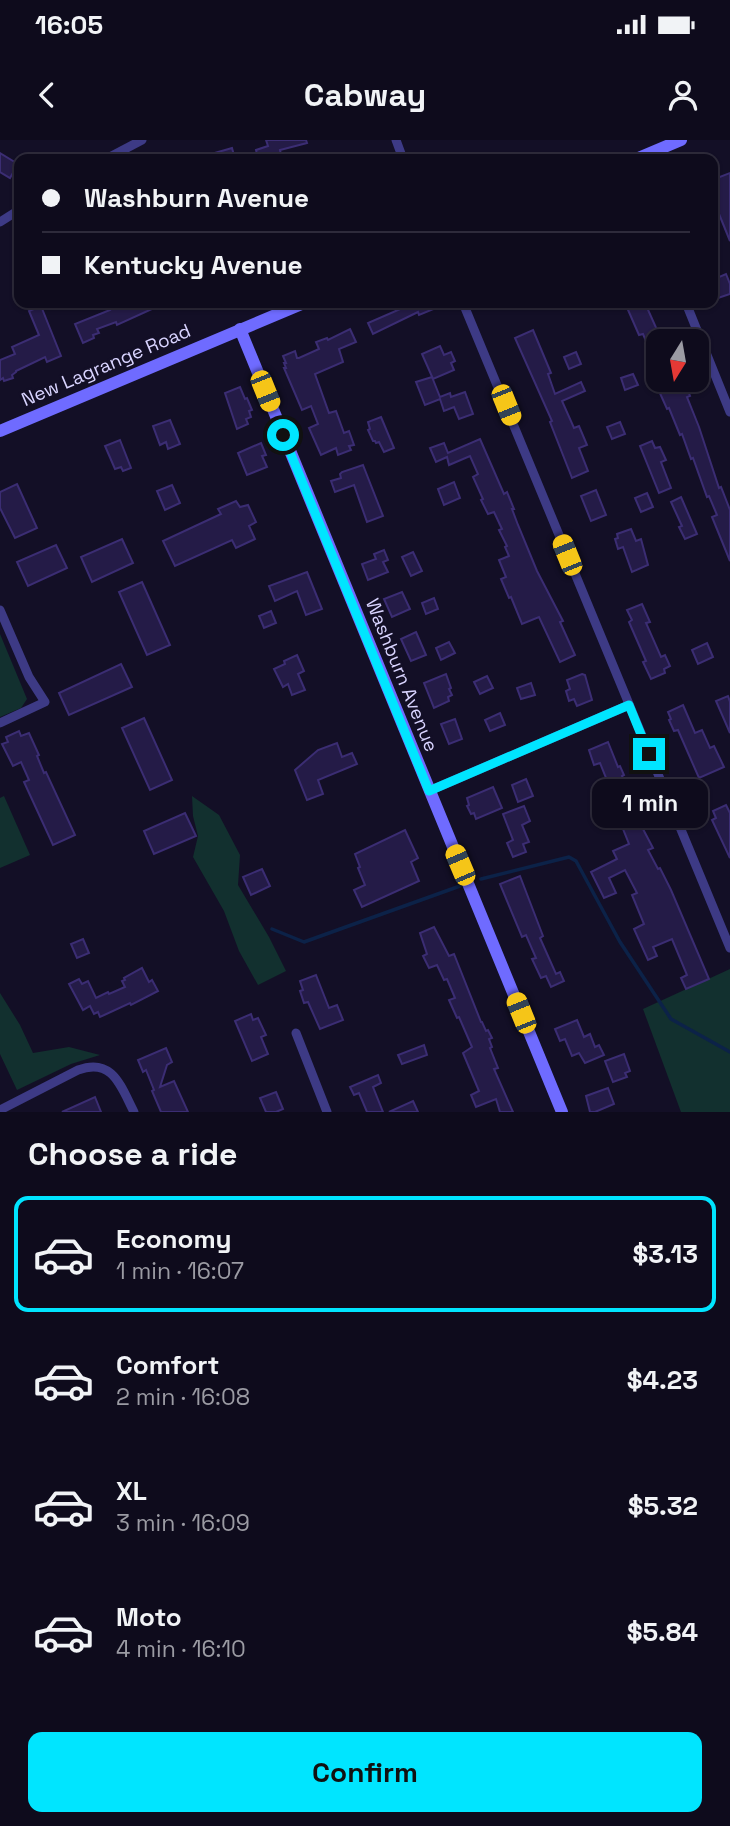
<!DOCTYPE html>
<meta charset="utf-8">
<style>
body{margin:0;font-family:"Space Grotesk",sans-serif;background:#171425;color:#f1f3f6;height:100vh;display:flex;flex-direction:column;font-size:26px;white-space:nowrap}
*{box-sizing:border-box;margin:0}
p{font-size:23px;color:#9b9ba3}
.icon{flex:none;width:38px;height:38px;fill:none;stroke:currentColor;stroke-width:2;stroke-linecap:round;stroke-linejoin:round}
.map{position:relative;height:972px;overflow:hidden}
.details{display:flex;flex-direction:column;background:#0e0b1c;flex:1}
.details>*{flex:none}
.top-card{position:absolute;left:14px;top:14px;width:704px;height:154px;border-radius:14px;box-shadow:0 2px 5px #0004,0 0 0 2px #2e2b3b;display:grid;align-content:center;height:154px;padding:0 28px;background:#0e0b1c}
.needle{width:46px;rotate:191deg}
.tools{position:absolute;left:646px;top:189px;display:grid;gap:14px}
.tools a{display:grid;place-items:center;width:63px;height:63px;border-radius:14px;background:#0e0b1c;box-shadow:0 2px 5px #0004,0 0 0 2px #2e2b3b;font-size:35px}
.end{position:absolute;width:32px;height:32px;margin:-16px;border:9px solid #00e5ff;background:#111;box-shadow:0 0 0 4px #111}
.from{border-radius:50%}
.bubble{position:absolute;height:49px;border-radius:14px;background:#0e0b1c;box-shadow:0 2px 5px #0004,0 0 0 2px #2e2b3b;font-size:23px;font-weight:700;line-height:49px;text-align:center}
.car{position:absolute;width:21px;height:42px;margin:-21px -10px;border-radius:9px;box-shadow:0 0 5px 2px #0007;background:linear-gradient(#f5c518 24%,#345 0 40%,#f5c518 0 76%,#345 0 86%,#f5c518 0)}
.top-card b{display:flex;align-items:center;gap:24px;height:66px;font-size:26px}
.top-card b+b{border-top:2px solid #2e2b3b}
.top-card i{width:18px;height:18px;background:#f1f3f6}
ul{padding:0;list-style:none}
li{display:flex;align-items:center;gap:21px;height:116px;margin:0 14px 10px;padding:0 14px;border:4px solid transparent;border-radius:14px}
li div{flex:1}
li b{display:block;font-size:26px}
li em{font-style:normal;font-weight:700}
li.active{border-color:#00e5ff}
li>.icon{width:63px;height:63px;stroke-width:1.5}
h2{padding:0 28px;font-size:32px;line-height:84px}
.cta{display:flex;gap:14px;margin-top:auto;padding:14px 28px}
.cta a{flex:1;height:80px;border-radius:14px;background:#00e5ff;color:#111;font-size:28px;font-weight:700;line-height:80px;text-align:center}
.status{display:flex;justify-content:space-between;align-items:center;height:49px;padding:0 35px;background:#0e0b1c;direction:ltr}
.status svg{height:19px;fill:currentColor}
header{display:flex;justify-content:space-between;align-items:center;height:91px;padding:0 28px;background:#0e0b1c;font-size:32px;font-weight:700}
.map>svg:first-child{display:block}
.green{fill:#12302f}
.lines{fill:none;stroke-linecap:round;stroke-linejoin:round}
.stream{stroke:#0c2248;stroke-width:3.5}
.building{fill:#241b47;stroke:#3b2d73;stroke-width:2}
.street{stroke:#3d3a85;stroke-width:9}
.secondary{stroke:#6f6bff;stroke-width:12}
.route{stroke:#00e5ff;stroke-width:9}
.labels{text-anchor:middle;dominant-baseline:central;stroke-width:5;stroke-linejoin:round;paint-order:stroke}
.street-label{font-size:19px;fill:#d9d4ff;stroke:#130f26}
</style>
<div class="status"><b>16:05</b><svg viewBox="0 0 49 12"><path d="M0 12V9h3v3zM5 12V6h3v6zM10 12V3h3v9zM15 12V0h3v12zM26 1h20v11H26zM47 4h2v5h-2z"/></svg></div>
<header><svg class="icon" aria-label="back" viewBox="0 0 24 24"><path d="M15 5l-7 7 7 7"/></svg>Cabway<svg class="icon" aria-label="person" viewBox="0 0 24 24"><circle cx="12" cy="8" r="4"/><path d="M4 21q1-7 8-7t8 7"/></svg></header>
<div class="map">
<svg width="730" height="972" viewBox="0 0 730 972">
<rect width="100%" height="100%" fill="#130f26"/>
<g class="green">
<polygon points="0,494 27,559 21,568 0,577"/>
<polygon points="4,656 30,715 0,728 0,658"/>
<polygon points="192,656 219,675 240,715 238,745 269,797 286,831 258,845 239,811 224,771 193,717 198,696 193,676"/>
<polygon points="730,829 730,972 681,972 643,869"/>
<polygon points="0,853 20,885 33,913 69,907 100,915 71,924 17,950 0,914"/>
</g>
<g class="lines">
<g class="stream">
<polyline points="481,739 569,717 576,721 620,802 671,879 730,912"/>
<polyline points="272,789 304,802 460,746"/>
</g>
</g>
<g class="building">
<polygon points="266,0 306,0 307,3 280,10 282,19 258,19 256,10 268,6"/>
<polygon points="232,8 235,19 202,19 201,17"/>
<polygon points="0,13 18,24 10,38 0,32"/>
<polygon points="730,33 730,101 717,69 712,70 712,40"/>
<polygon points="726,134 730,144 730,154 718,158 712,140"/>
<polygon points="106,163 165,163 117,185 116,182 97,189 99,193 93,195 94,198 83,203 75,184 110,170"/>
<polygon points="414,163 448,163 419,175 418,172 373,194 368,183"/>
<polygon points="625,163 645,163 662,201 658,201 658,229 643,194 639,195"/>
<polygon points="41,166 61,216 47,222 45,217 16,231 16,232 12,235 13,238 4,241 3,238 0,240 0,220 15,214 12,207 39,195 29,171"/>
<polygon points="350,189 356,202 339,209 343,222 315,234 329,273 336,271 344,293 349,291 354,305 349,306 351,310 338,315 336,308 321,315 309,288 318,284 311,266 302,270 284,228 286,228 284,223 286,223 283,216 295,211 297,218 299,218 319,209 316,202 327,198 328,200"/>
<polygon points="533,190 551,233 548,234 555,254 581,242 585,251 562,261 574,288 579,286 587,305 579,308 588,331 572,338 550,282 552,281 515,198"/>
<polygon points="440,206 444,215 451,212 455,221 451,223 454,230 433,239 422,214"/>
<polygon points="576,212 581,224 569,229 564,217"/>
<polygon points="633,234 638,245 625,250 621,238"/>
<polygon points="432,237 440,257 450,253 451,257 465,252 473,274 459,279 454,267 444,271 440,259 425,265 416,242"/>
<polygon points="658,240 684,240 690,256 687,257 699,287 719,348 721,347 730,370 730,421 712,377 717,375 709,356 707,357 693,318 691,319 682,294 680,295 669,268 667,269 659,251 662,250"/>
<polygon points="240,247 245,259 247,258 252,270 249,271 251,277 246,279 248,284 237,289 225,253"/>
<polygon points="381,277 394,308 384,312 379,302 376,303 375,301 373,301 368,290 370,289 368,282"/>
<polygon points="170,280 180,304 168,309 166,302 160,305 153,286"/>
<polygon points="620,282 625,294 612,299 607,287"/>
<polygon points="480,299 504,354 507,352 514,369 512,369 518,385 537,431 563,481 560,482 575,515 560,522 539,477 522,484 511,457 509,458 501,439 506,437 499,420 509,416 505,407 507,406 499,390 502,389 494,372 488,374 481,360 483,359 473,337 478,334 470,316 449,325 447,317 436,322 430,308 444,303 448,313"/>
<polygon points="120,300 131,328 123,331 121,327 115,329 105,306"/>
<polygon points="652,301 655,308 660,307 666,320 661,322 671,348 659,353 640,306"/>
<polygon points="261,303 266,315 262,316 267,327 247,335 238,313"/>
<polygon points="363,325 383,376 367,382 354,345 335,352 331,341 341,338 340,334 342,332"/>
<polygon points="454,342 460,358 444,365 438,349"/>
<polygon points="17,344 37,388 15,398 0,368 0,352"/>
<polygon points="172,345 180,363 165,370 157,351"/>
<polygon points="596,350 606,375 591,381 581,356"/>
<polygon points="647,353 653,367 641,372 635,358"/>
<polygon points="681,357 697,394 685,399 679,387 682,386 671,362"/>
<polygon points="236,361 240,367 248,365 256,382 249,386 255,399 236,408 232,400 175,426 163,401 221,374 218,369"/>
<polygon points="631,389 636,401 641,399 648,425 632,432 623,407 618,409 615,399 618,398 617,394"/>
<polygon points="122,399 133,423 92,442 81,417"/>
<polygon points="56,405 67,428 28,446 17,422"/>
<polygon points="384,410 388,420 383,422 388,432 368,440 362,424 376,419 374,414"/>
<polygon points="413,412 422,431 411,436 402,417"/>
<polygon points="307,432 322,469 306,475 297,451 275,461 269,446"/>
<polygon points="142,442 170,505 147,515 119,452"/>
<polygon points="402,452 410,469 392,477 384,459"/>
<polygon points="434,458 438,469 426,474 422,463"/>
<polygon points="642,464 650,482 646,483 661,517 665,515 670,526 664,529 665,533 651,539 643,522 646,521 629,482 632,480 627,470"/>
<polygon points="271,471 276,483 264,488 259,476"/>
<polygon points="416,492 426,515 411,521 401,499"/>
<polygon points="449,502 455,513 441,520 436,508"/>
<polygon points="707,503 713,517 698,524 692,510"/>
<polygon points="297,515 304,531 298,534 305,550 292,555 288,544 283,547 274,529 285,524 284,521"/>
<polygon points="121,524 132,547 69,575 59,553"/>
<polygon points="446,534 451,548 449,549 452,555 448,557 449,561 434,568 424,543"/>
<polygon points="582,534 585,535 592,560 577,566 574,559 569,561 566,551 570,549 567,540"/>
<polygon points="487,536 493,548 480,554 474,542"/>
<polygon points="531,543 535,555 521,559 517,548"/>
<polygon points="728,556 730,562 730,593 716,561"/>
<polygon points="683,565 695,593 702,590 710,608 714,606 724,627 699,638 678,590 674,591 669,580 671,579 668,572"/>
<polygon points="500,573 505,585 490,591 485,580"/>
<polygon points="144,578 172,640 150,650 122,588"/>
<polygon points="455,579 462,599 449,604 441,584"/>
<polygon points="19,591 21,596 29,593 39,615 37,616 44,633 46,632 75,695 53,705 24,642 29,640 21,622 13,626 2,604 8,602 6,597"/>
<polygon points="608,602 618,627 620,626 624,635 622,636 624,642 623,642 633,667 637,665 646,688 643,689 653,708 648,710 658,729 660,728 671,750 709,839 686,849 681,838 687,835 672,799 653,807 657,816 648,820 634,789 644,784 632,755 637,753 625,730 609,738 616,753 604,758 591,732 617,719 613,711 629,704 605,644 608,643 600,623 594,625 589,610"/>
<polygon points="337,603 342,617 352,613 357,624 318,640 323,654 307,660 295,630 318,610"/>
<polygon points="526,639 533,656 518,662 512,645"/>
<polygon points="493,647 502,668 476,679 474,673 471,674 467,666 469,665 467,658"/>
<polygon points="726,665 730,673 730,718 712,680 716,678 713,671"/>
<polygon points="524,666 530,681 522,685 529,702 523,704 526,712 513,717 507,703 513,700 503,674"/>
<polygon points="185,673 196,696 154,714 144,691"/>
<polygon points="405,690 418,718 411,722 419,741 362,767 354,750 365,745 358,728 360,727 355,714"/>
<polygon points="262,729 270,746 251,755 243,737"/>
<polygon points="520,736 543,796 540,798 556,834 560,832 564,841 551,847 546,836 541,838 532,819 536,818 526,795 522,797 500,744"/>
<polygon points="434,787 449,816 454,814 481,882 482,882 486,891 488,890 492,898 489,899 492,907 490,908 498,928 494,929 513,972 500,972 496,959 476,967 471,955 479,951 463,913 472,907 459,877 457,878 449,860 455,858 447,839 444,840 437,825 429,828 423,816 427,814 420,793"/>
<polygon points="83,799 89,813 77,818 71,804"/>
<polygon points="142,828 149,842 152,840 158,851 131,865 130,863 100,877 98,872 94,874 90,866 83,870 69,844 79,839 82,844 88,841 96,858 108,852 109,854 125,847 122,841 125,840 124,838"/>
<polygon points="316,835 329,868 337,865 343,880 320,889 308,862 304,863 300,851 303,850 300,841"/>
<polygon points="251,874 253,880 258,878 266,895 261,897 268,914 252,921 235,881"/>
<polygon points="577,880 584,897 590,894 595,907 599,905 604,915 585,923 579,913 572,916 565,899 560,901 555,889"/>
<polygon points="424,905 427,915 402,924 398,915"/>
<polygon points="166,908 172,922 167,925 160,947 174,941 188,972 161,972 152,951 154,950 146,930 143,932 138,920"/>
<polygon points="624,914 630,931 625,933 627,937 613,942 605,921"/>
<polygon points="378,935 381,943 373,947 383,972 367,972 359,953 354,955 350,947"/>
<polygon points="608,948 614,964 595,972 590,972 586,956"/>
<polygon points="276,952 283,969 276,972 266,972 260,958"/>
<polygon points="95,957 101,972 62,972"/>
<polygon points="413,961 418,972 389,972"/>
</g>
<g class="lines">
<g class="street">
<polyline points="396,0 403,19"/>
<polyline points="106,19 142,0"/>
<polyline points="0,82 19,70"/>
<polyline points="463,163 730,808"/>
<polyline points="686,163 730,272"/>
<polyline points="0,470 29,537 45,562 0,583"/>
<polyline points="429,651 629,565"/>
<polyline points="296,893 327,972"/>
<path d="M 0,970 L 78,930 C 113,917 121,947 134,972"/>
</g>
<g class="secondary">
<polyline points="636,19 681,0"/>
<polyline points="240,189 562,972"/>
<polyline points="0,291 304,163"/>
</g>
</g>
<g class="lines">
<polyline class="route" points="283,295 429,651 629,565 649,614"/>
</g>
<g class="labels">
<g class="street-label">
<text transform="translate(106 225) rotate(-23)">New Lagrange Road</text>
<text transform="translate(402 535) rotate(68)">Washburn Avenue</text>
</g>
</g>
</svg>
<div class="tools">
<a><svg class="needle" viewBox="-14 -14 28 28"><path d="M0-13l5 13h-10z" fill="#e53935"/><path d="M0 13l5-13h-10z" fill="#9b9ba3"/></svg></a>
</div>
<i class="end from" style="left:283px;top:295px"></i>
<i class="end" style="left:649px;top:614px"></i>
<div class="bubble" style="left:592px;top:639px;width:116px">1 min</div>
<i class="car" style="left:265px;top:251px;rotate:158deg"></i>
<i class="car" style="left:506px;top:265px;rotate:158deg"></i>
<i class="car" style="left:567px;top:415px;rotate:338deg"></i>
<i class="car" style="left:460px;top:725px;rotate:337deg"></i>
<i class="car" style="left:521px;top:873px;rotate:338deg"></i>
<div class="top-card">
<b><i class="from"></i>Washburn Avenue</b>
<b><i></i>Kentucky Avenue</b>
</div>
</div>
<section class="details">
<h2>Choose a ride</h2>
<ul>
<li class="active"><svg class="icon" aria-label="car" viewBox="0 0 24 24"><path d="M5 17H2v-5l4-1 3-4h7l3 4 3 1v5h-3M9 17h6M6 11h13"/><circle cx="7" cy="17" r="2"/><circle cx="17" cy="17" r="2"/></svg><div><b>Economy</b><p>1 min · 16:07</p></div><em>$3.13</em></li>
<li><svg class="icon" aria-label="car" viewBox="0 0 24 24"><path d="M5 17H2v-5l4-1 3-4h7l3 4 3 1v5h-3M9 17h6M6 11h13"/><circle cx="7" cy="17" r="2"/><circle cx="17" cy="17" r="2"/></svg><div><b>Comfort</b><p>2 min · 16:08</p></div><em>$4.23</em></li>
<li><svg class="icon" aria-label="car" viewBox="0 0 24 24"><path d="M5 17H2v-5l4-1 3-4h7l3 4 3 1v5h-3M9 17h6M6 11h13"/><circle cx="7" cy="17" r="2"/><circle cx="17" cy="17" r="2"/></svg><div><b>XL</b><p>3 min · 16:09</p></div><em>$5.32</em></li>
<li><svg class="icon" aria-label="car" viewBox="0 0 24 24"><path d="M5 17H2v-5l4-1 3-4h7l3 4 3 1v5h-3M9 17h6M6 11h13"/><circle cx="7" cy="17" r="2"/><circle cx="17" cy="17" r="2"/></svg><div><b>Moto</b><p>4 min · 16:10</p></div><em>$5.84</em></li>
</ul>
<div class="cta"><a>Confirm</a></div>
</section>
